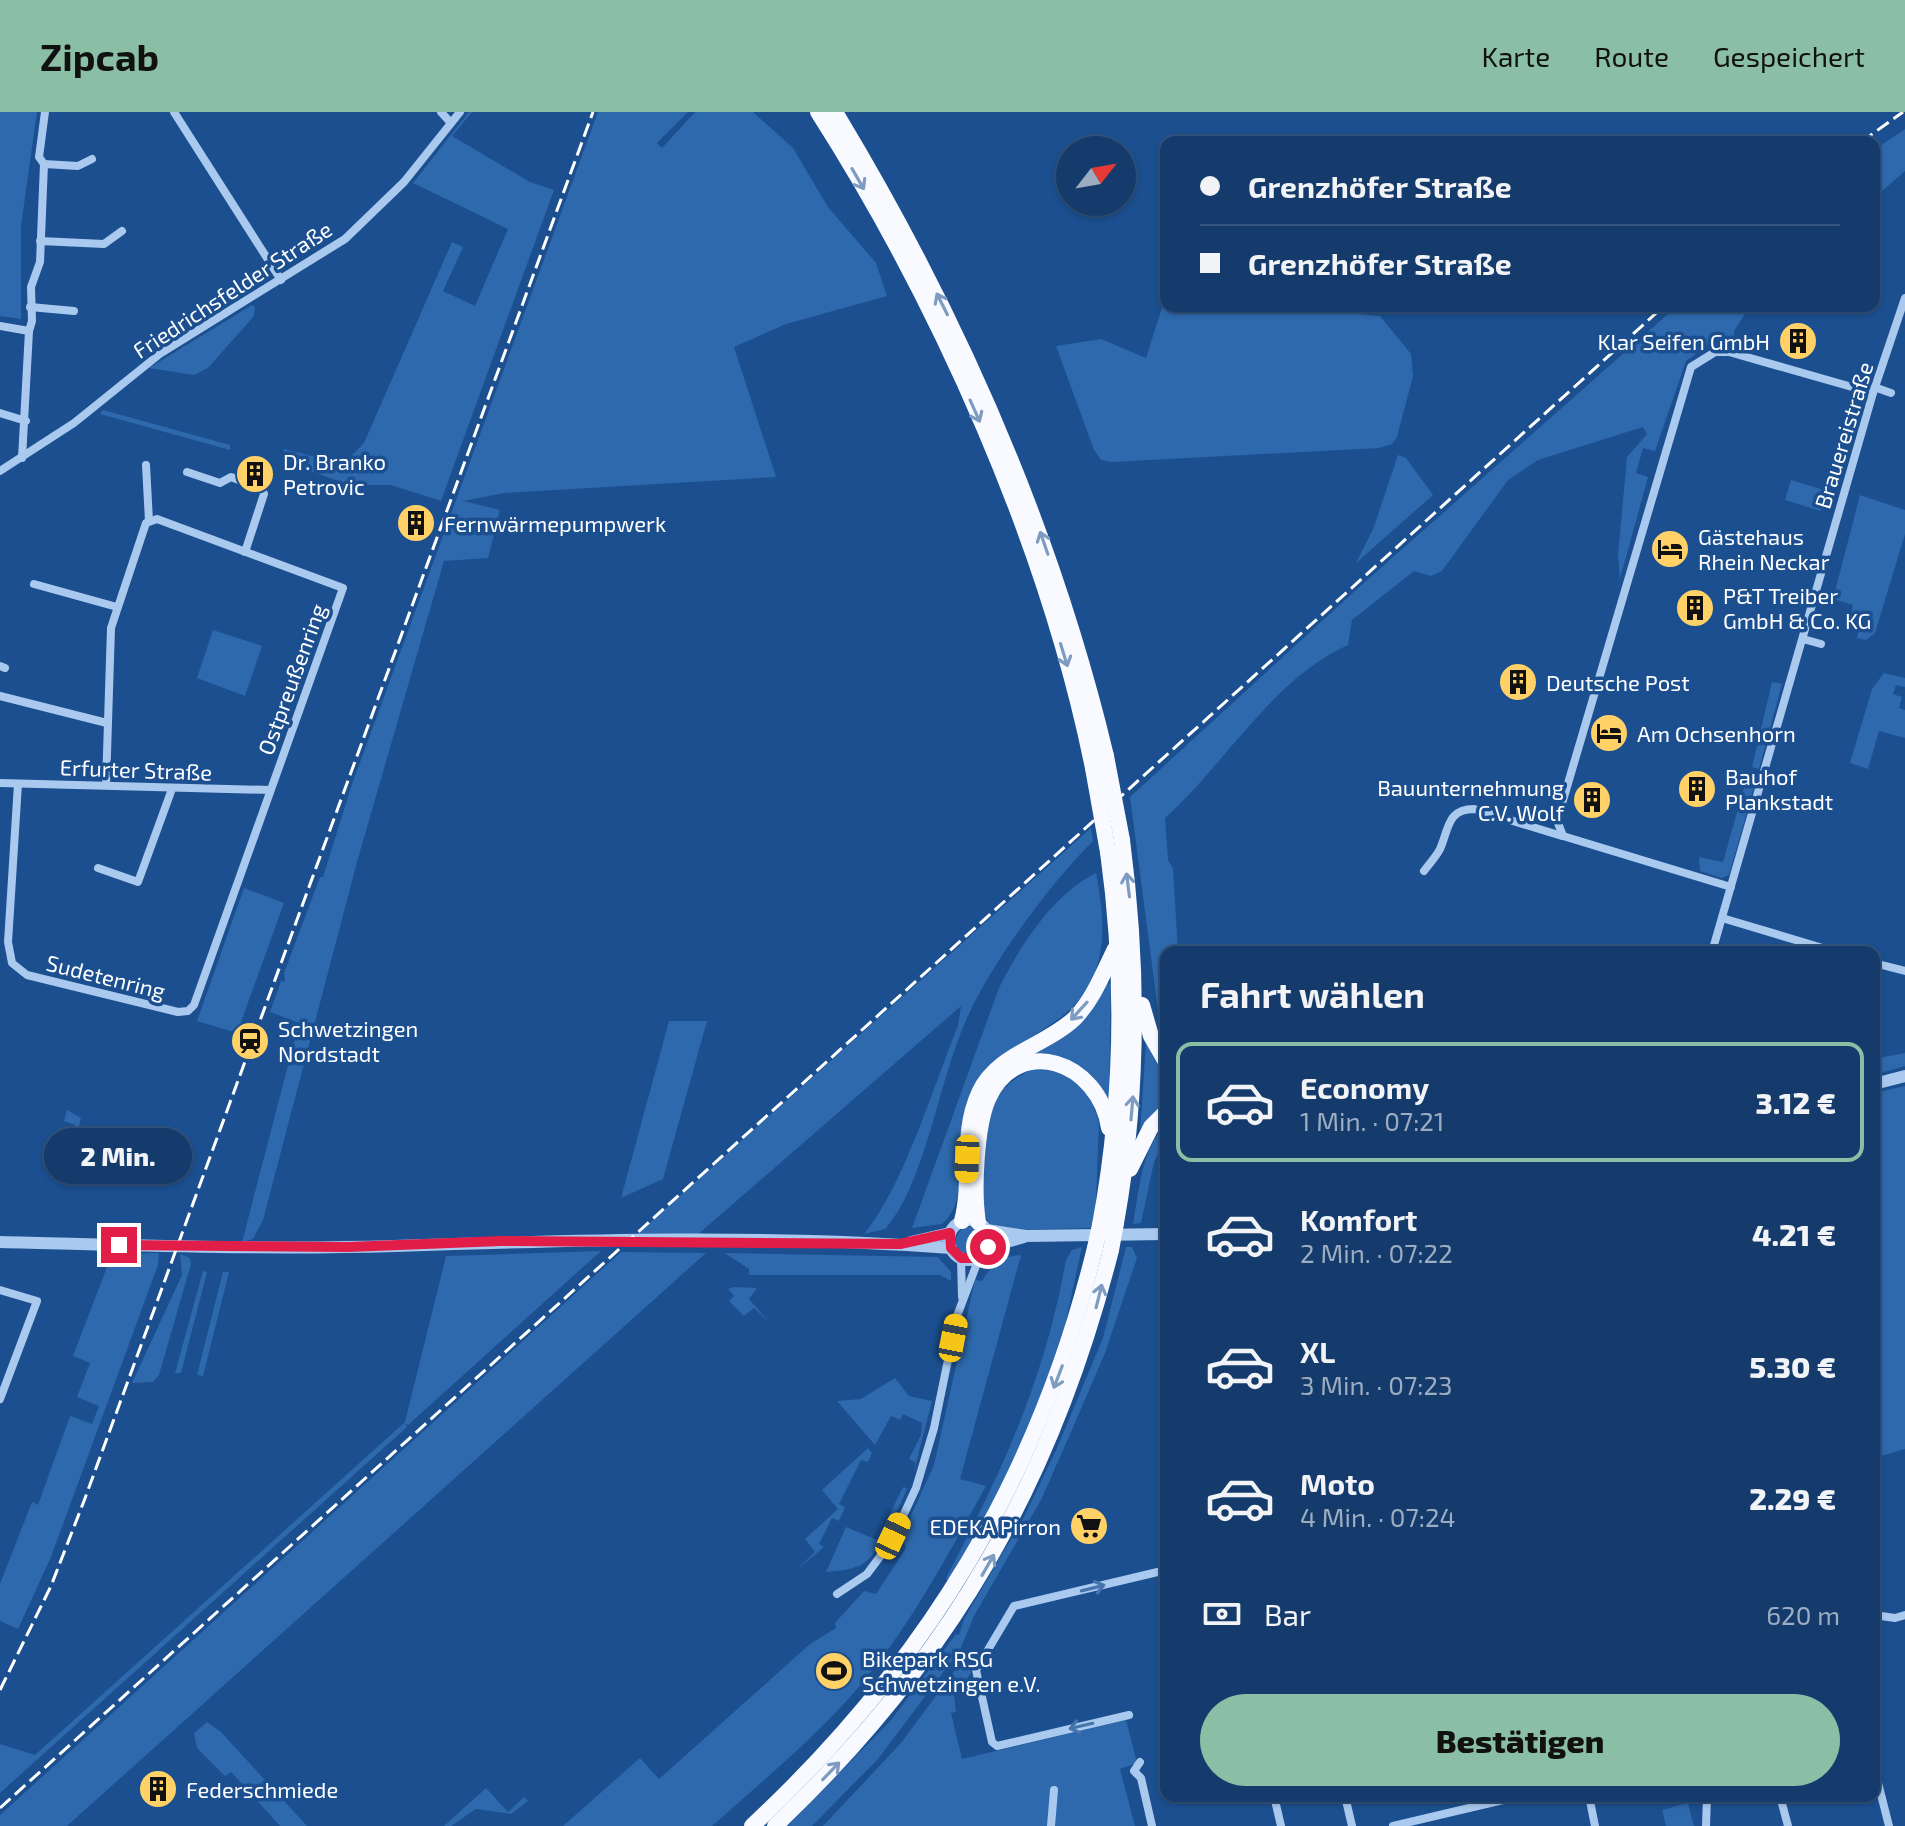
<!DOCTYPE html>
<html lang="de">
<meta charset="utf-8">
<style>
body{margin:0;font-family:"Exo 2",sans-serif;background:#1d4271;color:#f1f3f6;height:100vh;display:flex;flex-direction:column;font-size:30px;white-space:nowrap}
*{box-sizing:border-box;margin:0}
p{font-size:26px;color:#9dadc1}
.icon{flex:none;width:44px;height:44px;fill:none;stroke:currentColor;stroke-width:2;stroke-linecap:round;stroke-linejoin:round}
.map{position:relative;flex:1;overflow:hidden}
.side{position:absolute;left:1160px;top:834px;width:720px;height:856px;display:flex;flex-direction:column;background:#143b6b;border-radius:16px;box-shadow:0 2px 6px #0004,0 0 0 2px #33557e}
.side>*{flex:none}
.guide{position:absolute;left:1160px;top:24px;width:720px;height:176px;border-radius:16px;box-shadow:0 2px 6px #0004,0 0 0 2px #33557e;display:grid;align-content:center;height:176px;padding:0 40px;background:#143b6b}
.needle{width:52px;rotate:59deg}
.buttons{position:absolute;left:1056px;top:24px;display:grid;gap:16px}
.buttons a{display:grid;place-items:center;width:80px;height:80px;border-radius:50%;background:#143b6b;box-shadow:0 2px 6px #0004,0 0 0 2px #33557e;font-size:40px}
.end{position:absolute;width:36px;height:36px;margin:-18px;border:10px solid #e11d48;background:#fff;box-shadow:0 0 0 4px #fff}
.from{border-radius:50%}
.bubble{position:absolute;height:56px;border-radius:28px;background:#143b6b;box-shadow:0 2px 6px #0004,0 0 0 2px #33557e;font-size:26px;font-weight:800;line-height:56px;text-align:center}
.car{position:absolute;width:24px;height:48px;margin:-24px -12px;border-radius:10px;box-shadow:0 0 6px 2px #0007;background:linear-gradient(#f5c518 24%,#345 0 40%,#f5c518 0 76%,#345 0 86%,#f5c518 0)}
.guide b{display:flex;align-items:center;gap:28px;height:76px;font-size:30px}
.guide b+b{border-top:2px solid #33557e}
.guide i{width:20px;height:20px;background:#f1f3f6}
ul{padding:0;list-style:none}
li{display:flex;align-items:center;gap:24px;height:120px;margin:0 16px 12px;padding:0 24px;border:4px solid transparent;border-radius:16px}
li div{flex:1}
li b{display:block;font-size:30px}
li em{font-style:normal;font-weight:800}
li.selected{border-color:#8abfa5}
li>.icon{width:72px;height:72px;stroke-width:1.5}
h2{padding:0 40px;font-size:36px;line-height:96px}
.pay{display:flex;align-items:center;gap:20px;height:88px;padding:0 40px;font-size:30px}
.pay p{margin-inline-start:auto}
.button{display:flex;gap:16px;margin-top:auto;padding:16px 40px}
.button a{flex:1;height:92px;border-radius:48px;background:#8abfa5;color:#111;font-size:32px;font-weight:800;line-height:92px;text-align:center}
header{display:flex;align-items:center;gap:48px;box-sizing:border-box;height:112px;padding:0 40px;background:#8abfa5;color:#111}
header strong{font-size:38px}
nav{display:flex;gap:44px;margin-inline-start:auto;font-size:28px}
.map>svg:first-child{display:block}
.green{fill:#2e69ad}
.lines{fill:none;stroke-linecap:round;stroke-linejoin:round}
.minor{stroke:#a9c9ee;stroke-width:8}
.tertiary{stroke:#a9c9ee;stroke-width:12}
.trunk{stroke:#f8faff;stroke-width:16}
.rail{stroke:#fff;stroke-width:3;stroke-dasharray:14 6;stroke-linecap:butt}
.trunk-bridge{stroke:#f8faff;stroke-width:16}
.oneway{stroke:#7e9cc1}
.oneway2{stroke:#4674ac}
.route{stroke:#e11d48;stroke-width:10}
.labels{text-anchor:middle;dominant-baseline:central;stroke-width:7;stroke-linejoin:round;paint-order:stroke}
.street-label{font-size:22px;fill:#fff;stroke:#1b4f8f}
.poi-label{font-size:22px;fill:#fff;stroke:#1b4f8f;text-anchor:start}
</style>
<header>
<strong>Zipcab</strong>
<nav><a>Karte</a><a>Route</a><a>Gespeichert</a></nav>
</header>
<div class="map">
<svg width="1905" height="1714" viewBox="0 0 1905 1714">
<rect width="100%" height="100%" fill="#1b4f8f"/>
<g class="green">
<polygon points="0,0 37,0 21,114 21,207 0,204"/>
<polygon points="469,0 472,0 452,24 530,70 554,78 441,389 391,373 350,373 282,349 284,337 312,344 349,346 364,331 452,130 463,135 443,179 475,194 508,117 413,71"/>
<polygon points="598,0 688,0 657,31 662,36 695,0 753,0 793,36 828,95 876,151 887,184 786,212 734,235 776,365 504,381 463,389 500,398 488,446 444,449 357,750 263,1108 253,1127 242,1130 299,911 270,900 281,869 285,870 284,861 320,765 323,765 351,675"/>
<polygon points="1905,17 1905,59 1874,86 1874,38"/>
<polygon points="1166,183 1166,194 1352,194 1346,201 1380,204 1411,242 1413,264 1397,325 1392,332 1379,336 1112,350 1101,348 1094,338 1056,234 1101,227 1146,246"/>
<polygon points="252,193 255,194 254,204 208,256 194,263 149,256"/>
<path d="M 1677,194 L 1750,194 L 1734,219 L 1735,233 L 1711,231 L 1686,249 L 1655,339 L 1643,336 L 1636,361 L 1648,365 L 1620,467 L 1618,443 L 1627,345 L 1647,322 L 1643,315 L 1538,348 L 1508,368 L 1442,459 L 1431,464 L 1414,459 L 1352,508 L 1348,533 C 1273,566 1224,654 1165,706 L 1168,748 L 1173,757 L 1178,840 L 1166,840 L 1166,924 L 1159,906 L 1130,685 L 1357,477 Z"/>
<polygon points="103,298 230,333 230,338 100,302"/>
<polygon points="1398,343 1406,346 1433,383 1356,451 1374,415"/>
<polygon points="1791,368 1827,379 1821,399 1785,388"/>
<polygon points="1860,383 1905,398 1905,422 1875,521 1866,528 1857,526 1859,517 1848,513 1853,493 1833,487"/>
<polygon points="213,518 262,534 245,584 197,566"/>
<polygon points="1884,561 1905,566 1905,575 1896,573 1893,582 1902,585 1899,596 1905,598 1905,626 1879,619 1868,657 1850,651 1872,577"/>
<polygon points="1772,570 1782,572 1759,657 1752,655"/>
<polygon points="1745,672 1754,675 1729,763 1722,766 1700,759 1699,745 1723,750"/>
<path d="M 1091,716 L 1093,729 C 1047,775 989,854 964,913 C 939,970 924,1075 885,1117 L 864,1122 C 903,1076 934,972 958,914 L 961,894 L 695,1125 L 634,1125 Z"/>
<path d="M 1096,761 C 1107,817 1109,872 1057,908 C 1024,931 1008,937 985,972 C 979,982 970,992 966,1003 C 952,1039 972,1086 942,1112 L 912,1116 L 999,876 C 1020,834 1053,782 1096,761 Z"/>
<polygon points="244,776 284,791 237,921 197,909"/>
<path d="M 1107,871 L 1111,872 L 1109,990 C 1102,983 1097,970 1087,962 C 1072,949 1053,945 1034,949 C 966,962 975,1049 972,1102 L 968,1102 L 976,1009 L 987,978 L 1009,956 L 1068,919 Z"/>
<polygon points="669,909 707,909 663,1067 621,1086"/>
<polygon points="1146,930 1166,955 1166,994 1140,1020"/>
<polygon points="1905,941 1905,954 1874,963 1874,947"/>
<path d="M 1033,957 C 1068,956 1092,978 1099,1012 L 1095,1113 L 1090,1116 L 1019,1118 L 991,1113 C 973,1095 984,1013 995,990 C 1003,974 1017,964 1033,957 Z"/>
<polygon points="1905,974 1905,1337 1874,1346 1874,981"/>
<polygon points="67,998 81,1006 79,1014 87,1016 81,1039 73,1037 70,1048 78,1050 72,1074 62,1071 75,1013 64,1009"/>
<path d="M 1166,1013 L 1166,1026 L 1154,1050 L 1141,1111 L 1133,1112 C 1139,1081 1141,1036 1166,1013 Z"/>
<circle cx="970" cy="1129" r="14"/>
<path d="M 1082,1135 L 1065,1213 L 1020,1345 L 951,1472 L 946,1466 C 1003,1357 1044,1270 1066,1148 L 1072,1138 Z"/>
<polygon points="1126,1135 1132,1135 1137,1146 1105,1241 1071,1320 1041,1388 974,1504 960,1538 878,1647 812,1714 788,1714 891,1608 956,1522 959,1523 964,1507 1024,1405 1057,1336 1103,1226"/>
<polygon points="601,1139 408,1313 405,1311 407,1315 0,1681 0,1632 35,1643 405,1310 446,1144"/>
<polygon points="621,1140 706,1141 67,1714 0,1714 0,1703"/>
<polygon points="159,1141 158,1153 51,1445 18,1517 0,1509 0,1472 32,1390 38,1393 70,1304 92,1312 99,1294 77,1285 90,1251 73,1244 112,1142"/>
<polygon points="725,1141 938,1145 951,1160 951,1169 940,1163 749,1163 749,1157"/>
<polygon points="180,1142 190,1146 191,1152 159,1263 153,1270 132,1271 182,1163"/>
<path d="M 1021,1143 L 960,1367 L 986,1374 C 951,1437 918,1500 874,1556 C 829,1615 767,1665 712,1714 L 563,1714 L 640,1646 L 659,1667 L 810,1532 L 836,1516 L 835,1511 L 864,1479 L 876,1482 L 906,1436 L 902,1423 L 934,1353 L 975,1168 L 982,1169 C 993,1151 999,1145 1021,1143 Z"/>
<polygon points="203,1159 207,1160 181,1261 175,1261"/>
<polygon points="223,1160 229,1160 203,1264 197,1263"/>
<polygon points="734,1175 757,1176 749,1187 770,1211 754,1196 744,1204 729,1189 734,1184 728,1177"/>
<polygon points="895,1266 909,1284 932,1289 914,1359 915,1350 909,1347 921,1323 922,1311 903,1302 900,1308 891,1304 875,1333 837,1289 861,1287"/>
<polygon points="868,1336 872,1341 868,1350 861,1348 839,1392 845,1395 839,1409 832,1406 819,1432 824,1435 794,1460 815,1440 805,1427 838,1397 822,1378"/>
<path d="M 903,1375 L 907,1377 C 898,1397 879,1446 859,1454 C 849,1458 837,1459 826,1460 L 846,1415 L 877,1428 Z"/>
<polygon points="967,1542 971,1561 954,1583 956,1600 951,1601 962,1647 1126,1608 1137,1651 1120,1657 1135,1714 823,1714 901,1631"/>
<polygon points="207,1610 221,1620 307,1714 280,1714 231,1660 225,1664 197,1636 194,1621"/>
<polygon points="486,1676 508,1700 524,1685 528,1689 511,1702 476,1697 451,1714 444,1714"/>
<polygon points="1688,1691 1694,1714 1666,1714 1662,1698"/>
</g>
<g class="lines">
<g class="minor">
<polyline points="174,0 281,168"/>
<polyline points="441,0 451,11"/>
<polyline points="44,52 78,54 92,47"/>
<polyline points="40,129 104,132 122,119"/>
<polyline points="30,195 74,199"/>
<polyline points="0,214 29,219 22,346"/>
<polyline points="29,219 32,209 31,175 40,150 44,52 39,45 45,0"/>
<polyline points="1874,275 1891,281"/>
<polyline points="0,301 26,309"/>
<polyline points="146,353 149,409"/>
<polyline points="0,359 74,311 161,241 345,127 404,70 460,0"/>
<polyline points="187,360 220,371 231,365 262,377 264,382 245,440"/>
<polyline points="34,472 117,495"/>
<polyline points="1803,527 1821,532"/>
<polyline points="0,554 5,556"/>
<polyline points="0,584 107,611"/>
<polyline points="0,671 270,678"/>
<polyline points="18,672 8,830 12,851 27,863 178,900 188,899 194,893 343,476 157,407 146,411 111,516 106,673"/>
<polyline points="98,756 138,770 172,677"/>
<path d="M 1424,759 C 1429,752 1436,745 1440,737 C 1449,717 1447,697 1474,697 L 1562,724"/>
<polyline points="1731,775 1563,724 1558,711 1561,695 1691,255 1715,240 1729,240 1873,281"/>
<polyline points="1722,806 1836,840"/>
<polyline points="1712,840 1873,281 1905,186"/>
<polyline points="1874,851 1905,859"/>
<polyline points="961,1146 962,1185"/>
<polyline points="0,1178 37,1189 0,1287"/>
<polyline points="837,1482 867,1462 891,1430 916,1376 934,1316 957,1204 979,1146"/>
<polyline points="1874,1503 1895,1506 1905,1503"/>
<polyline points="1129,1603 997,1634 992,1630 976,1558 1014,1494 1166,1458"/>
<polyline points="1140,1650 1134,1659 1141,1666 1152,1714"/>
<polyline points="1874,1655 1889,1714"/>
<polyline points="1274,1684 1281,1714"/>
<polyline points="1345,1684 1352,1714"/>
<polyline points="1589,1684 1595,1714"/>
<polyline points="1780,1684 1788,1714"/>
<polyline points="1051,1714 1054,1678"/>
<polyline points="1393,1714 1520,1684"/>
<polyline points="1706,1714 1707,1684"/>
</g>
<g class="tertiary">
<polyline points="1874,972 1905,964"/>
<circle cx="969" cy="1128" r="20"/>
<polyline points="987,1118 1026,1124 1166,1122"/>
<path d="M 0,1130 C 131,1133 263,1138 394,1134 C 579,1128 766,1122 951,1136"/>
<polyline points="911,1130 950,1121"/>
<polyline points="988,1135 1024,1125"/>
</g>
<g class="trunk">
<path d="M 818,0 C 940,191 1048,433 1093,656"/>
<path d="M 835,0 C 957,202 1051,414 1106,644"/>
<polyline points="1142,893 1151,924 1166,950"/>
<polyline points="1130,1057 1151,1015 1166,1000"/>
<path d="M 962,1109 C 973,1067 960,1022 979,981 C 996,942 1046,934 1075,906 C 1094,886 1103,861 1115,837"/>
<path d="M 978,1110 C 973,1080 976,1015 988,987 C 1018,921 1099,949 1109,1016"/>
<path d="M 1116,1111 C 1139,982 1139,857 1122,728"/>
<path d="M 1100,1113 C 1123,990 1125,863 1108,740"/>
<path d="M 752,1714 C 927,1551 1038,1368 1095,1136"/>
<path d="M 775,1714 C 950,1548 1052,1371 1111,1138"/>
</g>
<g class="rail">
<polyline points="1861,30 1903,0"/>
<polyline points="0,1578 51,1474 84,1389 593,0"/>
<polyline points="0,1696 1664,194"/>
</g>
<g class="trunk-bridge">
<polyline points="1106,644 1122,728"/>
<polyline points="1093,656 1108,740"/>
<polyline points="1095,1136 1100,1113"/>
<polyline points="1111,1138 1116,1111"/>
</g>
</g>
<defs><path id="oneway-shaft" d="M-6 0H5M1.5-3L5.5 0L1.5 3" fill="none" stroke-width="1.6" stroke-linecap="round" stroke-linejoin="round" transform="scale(2)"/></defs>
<g class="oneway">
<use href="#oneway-shaft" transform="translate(858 67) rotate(60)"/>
<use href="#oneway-shaft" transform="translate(942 192) rotate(-117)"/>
<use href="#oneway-shaft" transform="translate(975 299) rotate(66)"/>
<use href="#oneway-shaft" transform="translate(1044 431) rotate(-109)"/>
<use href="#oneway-shaft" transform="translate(1064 543) rotate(73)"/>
<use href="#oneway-shaft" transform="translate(1128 773) rotate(-97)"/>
<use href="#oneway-shaft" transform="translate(1079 899) rotate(132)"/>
<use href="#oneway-shaft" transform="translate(1132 996) rotate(-85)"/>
<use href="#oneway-shaft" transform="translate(1099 1184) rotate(-76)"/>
<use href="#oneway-shaft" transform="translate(1058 1265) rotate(111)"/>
<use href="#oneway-shaft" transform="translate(988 1453) rotate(-60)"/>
<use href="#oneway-shaft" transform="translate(831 1659) rotate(-46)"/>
</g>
<g class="oneway2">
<use href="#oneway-shaft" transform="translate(1093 1476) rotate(-14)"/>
<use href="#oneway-shaft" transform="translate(1081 1614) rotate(167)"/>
</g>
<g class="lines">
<polyline class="route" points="119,1133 348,1135 501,1129 900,1132 950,1121 951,1136 961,1146 979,1146 988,1135"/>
</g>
<defs>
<g id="building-disc" transform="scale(2)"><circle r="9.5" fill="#ffd166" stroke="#1b4f8f"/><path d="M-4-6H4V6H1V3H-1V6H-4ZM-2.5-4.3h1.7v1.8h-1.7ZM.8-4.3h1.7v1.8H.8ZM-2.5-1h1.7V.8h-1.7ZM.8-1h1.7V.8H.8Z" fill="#111"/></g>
<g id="hotel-disc" transform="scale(2)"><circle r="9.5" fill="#ffd166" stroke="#1b4f8f"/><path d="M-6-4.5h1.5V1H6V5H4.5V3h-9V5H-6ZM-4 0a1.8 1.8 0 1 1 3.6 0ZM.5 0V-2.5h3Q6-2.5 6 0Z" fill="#111"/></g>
<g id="station-disc" transform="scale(2)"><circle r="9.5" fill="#ffd166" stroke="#1b4f8f"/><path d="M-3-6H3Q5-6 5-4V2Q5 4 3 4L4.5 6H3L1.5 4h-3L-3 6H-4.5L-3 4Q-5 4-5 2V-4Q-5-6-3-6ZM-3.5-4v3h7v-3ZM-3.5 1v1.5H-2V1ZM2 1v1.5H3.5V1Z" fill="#111"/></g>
<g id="supermarket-disc" transform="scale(2)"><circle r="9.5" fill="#ffd166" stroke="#1b4f8f"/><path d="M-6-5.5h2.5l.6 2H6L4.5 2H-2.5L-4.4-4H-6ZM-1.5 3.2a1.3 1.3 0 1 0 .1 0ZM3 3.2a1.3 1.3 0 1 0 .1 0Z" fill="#111"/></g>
<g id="stadium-disc" transform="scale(2)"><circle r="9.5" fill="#ffd166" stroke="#1b4f8f"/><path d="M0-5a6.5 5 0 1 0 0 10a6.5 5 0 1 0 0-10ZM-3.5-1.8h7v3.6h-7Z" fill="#111"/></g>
</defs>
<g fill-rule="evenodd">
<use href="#building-disc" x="1798" y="229"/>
<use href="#building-disc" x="255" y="362"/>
<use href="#building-disc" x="416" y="411"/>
<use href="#hotel-disc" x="1670" y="437"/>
<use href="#building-disc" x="1695" y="496"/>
<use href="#building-disc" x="1518" y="570"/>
<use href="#hotel-disc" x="1609" y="621"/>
<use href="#building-disc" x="1697" y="677"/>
<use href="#building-disc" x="1592" y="688"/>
<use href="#station-disc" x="250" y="929"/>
<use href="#supermarket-disc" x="1089" y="1414"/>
<use href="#stadium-disc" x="834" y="1559"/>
<use href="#building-disc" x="158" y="1677"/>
</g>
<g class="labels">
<g class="street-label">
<text transform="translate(232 177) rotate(-33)">Friedrichsfelder Straße</text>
<text transform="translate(1843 323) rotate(-73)">Brauereistraße</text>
<text transform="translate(291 567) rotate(-70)">Ostpreußenring</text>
<text transform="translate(136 657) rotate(2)">Erfurter Straße</text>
<text transform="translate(106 864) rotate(14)">Sudetenring</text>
</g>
<g class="poi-label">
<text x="1770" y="229" text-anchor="end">Klar Seifen GmbH</text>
<text x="283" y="349">Dr. Branko<tspan x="283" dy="25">Petrovic</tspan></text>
<text x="444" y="411">Fernwärmepumpwerk</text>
<text x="1698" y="424">Gästehaus<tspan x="1698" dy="25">Rhein Neckar</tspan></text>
<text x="1723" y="483">P&amp;T Treiber<tspan x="1723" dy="25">GmbH &amp; Co. KG</tspan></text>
<text x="1546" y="570">Deutsche Post</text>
<text x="1637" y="621">Am Ochsenhorn</text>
<text x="1725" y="664">Bauhof<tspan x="1725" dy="25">Plankstadt</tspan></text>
<text x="1564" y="675" text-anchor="end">Bauunternehmung<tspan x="1564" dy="25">C.V. Wolf</tspan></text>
<text x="278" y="916">Schwetzingen<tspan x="278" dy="25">Nordstadt</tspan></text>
<text x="1061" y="1414" text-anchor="end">EDEKA Pirron</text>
<text x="862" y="1546">Bikepark RSG<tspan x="862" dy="25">Schwetzingen e.V.</tspan></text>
<text x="186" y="1677">Federschmiede</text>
</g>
</g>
</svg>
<div class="buttons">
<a><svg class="needle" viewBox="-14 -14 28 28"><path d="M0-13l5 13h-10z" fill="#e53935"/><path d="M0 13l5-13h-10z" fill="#9dadc1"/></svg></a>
</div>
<i class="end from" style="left:988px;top:1135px"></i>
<i class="end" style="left:119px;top:1133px"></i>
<div class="bubble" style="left:44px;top:1016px;width:148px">2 Min.</div>
<i class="car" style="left:967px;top:1047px;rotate:182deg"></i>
<i class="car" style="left:953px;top:1226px;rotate:11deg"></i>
<i class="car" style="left:893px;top:1424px;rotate:25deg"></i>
<div class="guide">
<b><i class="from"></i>Grenzhöfer Straße</b>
<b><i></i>Grenzhöfer Straße</b>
</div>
<section class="side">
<h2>Fahrt wählen</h2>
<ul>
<li class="selected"><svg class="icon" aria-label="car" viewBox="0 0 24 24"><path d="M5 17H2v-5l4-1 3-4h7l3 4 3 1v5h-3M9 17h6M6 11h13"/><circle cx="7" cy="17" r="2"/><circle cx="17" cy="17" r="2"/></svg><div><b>Economy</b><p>1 Min. · 07:21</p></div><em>3.12 €</em></li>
<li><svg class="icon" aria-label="car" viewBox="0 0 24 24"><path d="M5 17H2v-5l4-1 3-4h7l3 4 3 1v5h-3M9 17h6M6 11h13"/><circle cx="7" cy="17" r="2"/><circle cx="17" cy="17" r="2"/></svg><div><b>Komfort</b><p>2 Min. · 07:22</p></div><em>4.21 €</em></li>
<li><svg class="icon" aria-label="car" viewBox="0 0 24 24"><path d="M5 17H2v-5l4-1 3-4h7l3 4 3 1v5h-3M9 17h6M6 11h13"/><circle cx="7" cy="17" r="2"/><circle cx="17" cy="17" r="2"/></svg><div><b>XL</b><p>3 Min. · 07:23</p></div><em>5.30 €</em></li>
<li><svg class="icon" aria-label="car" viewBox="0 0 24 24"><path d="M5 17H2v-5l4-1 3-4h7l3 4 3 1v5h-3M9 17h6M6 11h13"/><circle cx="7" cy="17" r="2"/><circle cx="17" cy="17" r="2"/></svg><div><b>Moto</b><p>4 Min. · 07:24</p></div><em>2.29 €</em></li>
</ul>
<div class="pay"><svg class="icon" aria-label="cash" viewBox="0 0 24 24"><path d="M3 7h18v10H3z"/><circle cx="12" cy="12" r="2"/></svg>Bar<p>620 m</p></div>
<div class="button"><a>Bestätigen</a></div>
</section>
</div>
